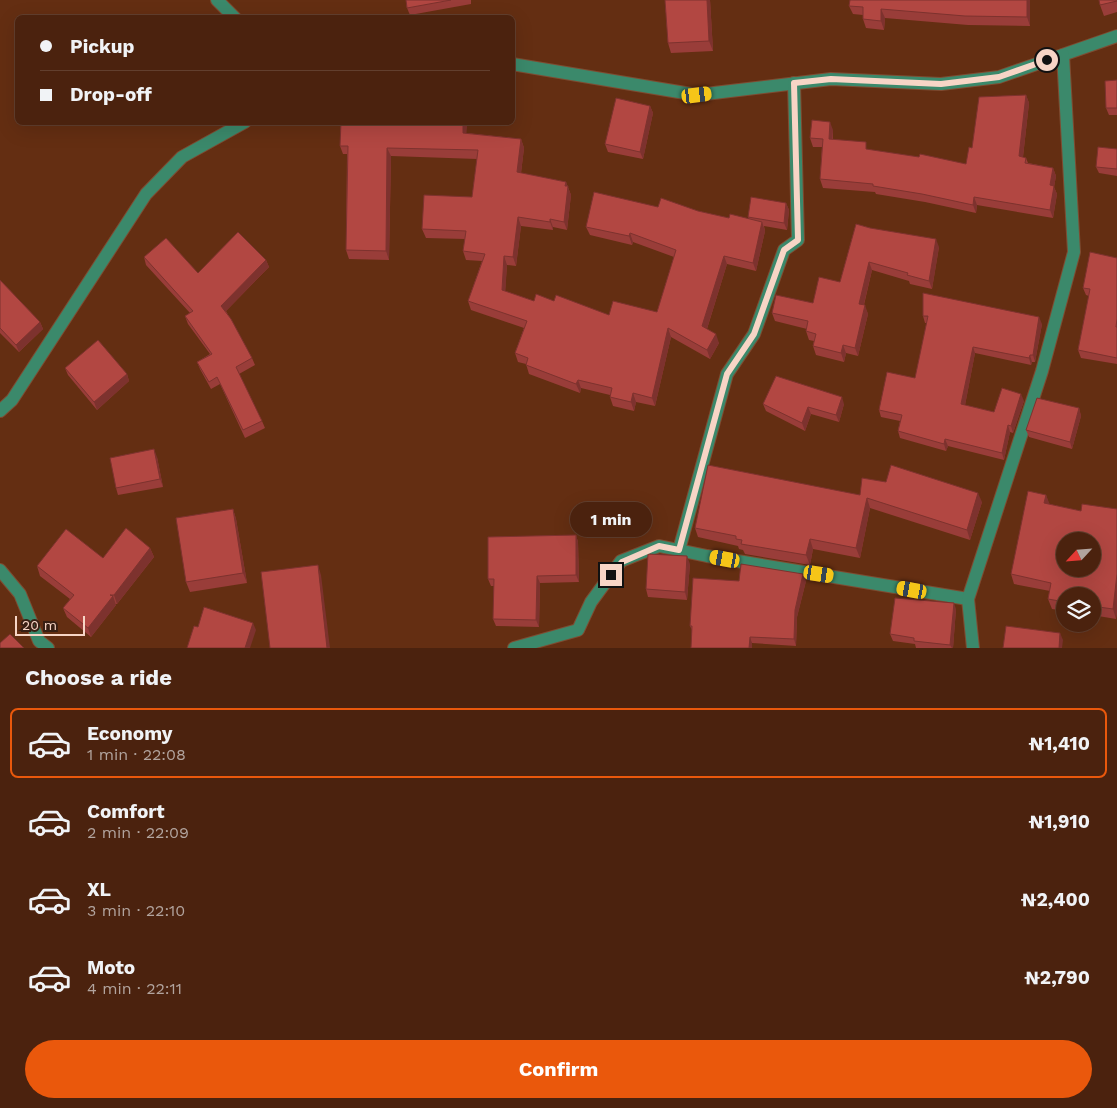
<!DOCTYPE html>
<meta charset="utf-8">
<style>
body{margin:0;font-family:"Work Sans",sans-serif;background:#552f1c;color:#f1f3f6;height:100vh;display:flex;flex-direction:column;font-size:19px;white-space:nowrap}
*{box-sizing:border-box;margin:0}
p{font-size:16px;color:#b2a49e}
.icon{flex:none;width:28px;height:28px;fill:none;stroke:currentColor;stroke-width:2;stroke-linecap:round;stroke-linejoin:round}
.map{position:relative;height:648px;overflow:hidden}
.side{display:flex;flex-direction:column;background:#4b220e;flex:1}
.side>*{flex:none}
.top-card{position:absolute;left:15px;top:15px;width:500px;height:110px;border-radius:8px;box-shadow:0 5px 20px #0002,0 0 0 1px #623f2e;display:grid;align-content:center;height:110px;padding:0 25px;background:#4b220e}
.needle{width:32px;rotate:244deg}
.tools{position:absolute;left:1056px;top:532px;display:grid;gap:10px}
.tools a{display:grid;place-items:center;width:45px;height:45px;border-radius:50%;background:#4b220e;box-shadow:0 5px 20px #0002,0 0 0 1px #623f2e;font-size:25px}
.scale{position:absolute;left:15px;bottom:12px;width:70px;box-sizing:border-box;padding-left:5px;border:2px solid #f7d5c6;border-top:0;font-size:14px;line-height:18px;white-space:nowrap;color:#f7d5c6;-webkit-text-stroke:4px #381f14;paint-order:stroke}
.end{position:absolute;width:22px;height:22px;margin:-11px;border:6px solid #f7d5c6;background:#111;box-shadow:0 0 0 2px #111}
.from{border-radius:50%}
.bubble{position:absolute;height:35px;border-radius:18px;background:#4b220e;box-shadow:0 5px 20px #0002,0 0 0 1px #623f2e;font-size:16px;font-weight:700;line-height:35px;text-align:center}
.car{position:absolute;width:15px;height:30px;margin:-15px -8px;border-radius:6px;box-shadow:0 0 4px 1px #0007;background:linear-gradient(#f5c518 24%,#345 0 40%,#f5c518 0 76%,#345 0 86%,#f5c518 0)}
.top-card b{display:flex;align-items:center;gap:18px;height:48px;font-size:19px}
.top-card b+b{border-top:1px solid #623f2e}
.top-card i{width:12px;height:12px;background:#f1f3f6}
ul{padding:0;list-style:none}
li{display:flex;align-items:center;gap:15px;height:70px;margin:0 10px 8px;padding:0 15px;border:2px solid transparent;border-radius:8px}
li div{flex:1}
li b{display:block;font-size:19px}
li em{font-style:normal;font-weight:700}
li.selected{border-color:#ea580c}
li>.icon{width:45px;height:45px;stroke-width:1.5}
h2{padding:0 25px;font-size:22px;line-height:60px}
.button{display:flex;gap:10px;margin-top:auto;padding:10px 25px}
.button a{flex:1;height:58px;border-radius:30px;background:#ea580c;color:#fff;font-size:20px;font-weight:700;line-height:58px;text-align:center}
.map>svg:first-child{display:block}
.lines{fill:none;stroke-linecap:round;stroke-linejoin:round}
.minor-casing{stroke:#7e4c32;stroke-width:14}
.minor{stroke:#3b896b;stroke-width:12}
.wall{fill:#993d39}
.shaded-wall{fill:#7d322e}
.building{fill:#b24742;stroke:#7d322e;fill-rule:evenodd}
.route{stroke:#f7d5c6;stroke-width:6}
</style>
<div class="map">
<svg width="1117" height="648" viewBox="0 0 1117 648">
<rect width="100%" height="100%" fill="#642e12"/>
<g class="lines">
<g class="minor-casing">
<g id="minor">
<polyline points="217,0 235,18"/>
<polyline points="512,64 697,95 831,79 941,84 999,77 1117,36"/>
<polyline points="0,411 12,400 146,194 182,157 245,122"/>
<polyline points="679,550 727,374 754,334 784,250 798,240 794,83"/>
<polyline points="0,570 20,594 39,641 48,648"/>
<polyline points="514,648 578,630 591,602 621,561 659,546 707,556 968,599"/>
<polyline points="973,648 968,599 1042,371 1074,252 1063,55"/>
</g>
</g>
<use href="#minor" class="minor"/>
</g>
<g class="wall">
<polygon points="406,0 471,0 471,4 410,15 407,8"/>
<polygon points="665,0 710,0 713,51 671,53 668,43"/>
<polygon points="1030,0 1030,26 968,25 885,18 884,30 866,28 863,19 863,15 853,14 849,6"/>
<polygon points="1117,0 1117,12 1104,16 1100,5"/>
<polygon points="1117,80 1117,115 1109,115 1106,108"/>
<polygon points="1026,95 1029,103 1023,157 1026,158 1028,163 1053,168 1056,176 1054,187 1057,194 1053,218 977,205 976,213 925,202 876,194 875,192 823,188 820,179 822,147 813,147 810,138 833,130 833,139 869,150 966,164 972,148"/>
<polygon points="650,106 653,113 643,159 608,152 605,144"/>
<polygon points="341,122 467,122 466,133 521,139 524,148 521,173 566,182 571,195 567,230 553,227 553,230 521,226 516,266 507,265 505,291 534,301 554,301 609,315 657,312 674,257 633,242 632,245 590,235 586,227 658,207 698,211 729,218 749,219 748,217 786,203 789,210 787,230 764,226 765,231 756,271 727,264 707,329 719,343 710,359 671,337 655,406 636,402 634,411 613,406 610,397 610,395 581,388 580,393 529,374 526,364 518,362 515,353 524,328 471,310 468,301 482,261 466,260 463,251 465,239 426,238 422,229 472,197 477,159 391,156 389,260 349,259 346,250 347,154 343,154 340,146"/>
<polygon points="1117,149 1117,176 1099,173 1096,167"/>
<polygon points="856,224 939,247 932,289 910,284 909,281 872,270 864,305 868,314 858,356 846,353 844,362 816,355 813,346 814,341 809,340 806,331 807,329 775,321 772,313 813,303 840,282"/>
<polygon points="144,257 198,273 266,260 269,267 226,311 252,358 255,365 239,374 262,421 265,428 245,438 220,384 211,389 200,369 197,362 210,354 188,324 185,316 190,313 146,265"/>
<polygon points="1117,258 1117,364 1081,358 1078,350 1089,296 1086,295 1083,288"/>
<polygon points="0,280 40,322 43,329 19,352 0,333"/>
<polygon points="923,316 1042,324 1035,362 1032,362 1031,365 975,353 965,405 994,412 1024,401 1013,433 1010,432 1004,460 948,446 946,451 900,438 898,431 900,421 881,417 879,410 915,378 927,323 925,323"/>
<polygon points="65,368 127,374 129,381 97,410 68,375"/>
<polygon points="763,404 844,404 839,422 811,414 805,431 766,411"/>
<polygon points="1079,408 1081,416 1072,449 1029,437 1026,430"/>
<polygon points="157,457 163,487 118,495 116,488"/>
<polygon points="860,495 982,502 970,540 870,508 860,558 813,549 810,565 745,554 743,550 739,549 738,546 698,537 695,528"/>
<polygon points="1046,495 1049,504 1081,511 1117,509 1117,611 1116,619 1092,615 1092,596 1065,596 1065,611 1052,609 1048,599 1050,591 1014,584 1011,574"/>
<polygon points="233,509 236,519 247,583 190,592 186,582"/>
<polygon points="576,535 578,542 579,582 540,583 539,627 496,626 493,619 494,586 491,586 488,579"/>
<polygon points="150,548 154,557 117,604 115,604 116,605 91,637 67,617 63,608 70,599 40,576 37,566 103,558"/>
<polygon points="690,564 687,600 648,597 646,589"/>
<polygon points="739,581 806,581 797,617 796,646 752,643 692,630 690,626"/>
<polygon points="956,609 953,648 916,648 915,644 893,641 890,634"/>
</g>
<g class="shaded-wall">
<polygon points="707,0 710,0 713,51 709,41"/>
<polygon points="1027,0 1030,0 1030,26 1027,17"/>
<polygon points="881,9 885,18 884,30 881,21"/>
<polygon points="1026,95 1029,103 1022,165 1019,156"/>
<polygon points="650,106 653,113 643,159 640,152"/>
<polygon points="463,122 467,122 466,141 463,133"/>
<polygon points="830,122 833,130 832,147 829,139"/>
<polygon points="521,139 524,148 520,181 517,172"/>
<polygon points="387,148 391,156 389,260 386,251"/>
<polygon points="1053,168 1056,176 1054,187 1057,194 1053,218 1050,210 1050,185"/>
<polygon points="566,182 571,195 567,230 564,222"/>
<polygon points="974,197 977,205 976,213 973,205"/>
<polygon points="786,203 789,210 787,230 784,223"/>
<polygon points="518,217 521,226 516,266 513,257"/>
<polygon points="550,219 553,227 553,230 550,222"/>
<polygon points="762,222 765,231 756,271 753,263"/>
<polygon points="630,233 633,242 632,245 629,236"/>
<polygon points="936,239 939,247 932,289 929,281"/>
<polygon points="504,256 507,265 505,298 502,290"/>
<polygon points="724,256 727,264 705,335 702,326"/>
<polygon points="266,260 269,267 224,313 221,306"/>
<polygon points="869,262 872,270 862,312 859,304"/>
<polygon points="865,305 868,314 858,356 855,348"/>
<polygon points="1039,317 1042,324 1035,362 1033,355"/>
<polygon points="40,322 43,329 19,352 16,345"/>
<polygon points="668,328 671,337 655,406 652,398"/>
<polygon points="716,334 719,343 710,359 707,350"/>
<polygon points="843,345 846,353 844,362 841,353"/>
<polygon points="973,347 975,353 964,411 961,404"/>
<polygon points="1030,355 1032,362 1031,365 1029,358"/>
<polygon points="127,374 129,381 97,410 94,402"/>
<polygon points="578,380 581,388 580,393 576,384"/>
<polygon points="633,393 636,402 634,411 631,402"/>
<polygon points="1021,394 1024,401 1013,433 1011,426"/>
<polygon points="842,397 844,404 839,422 836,415"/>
<polygon points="808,407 811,414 805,431 802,423"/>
<polygon points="1079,408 1081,416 1072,449 1070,442"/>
<polygon points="1008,425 1010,432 1004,460 1002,453"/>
<polygon points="945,439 948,446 946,451 944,444"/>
<polygon points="154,449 157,457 163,487 160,479"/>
<polygon points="978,493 982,502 970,540 967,530"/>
<polygon points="1046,495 1050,505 1044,503"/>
<polygon points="867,498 870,508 860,558 856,548"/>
<polygon points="233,509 236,519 247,583 243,573"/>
<polygon points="576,535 578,542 579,582 576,575"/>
<polygon points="810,539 813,549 810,565 806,555"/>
<polygon points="150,548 154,557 117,604 114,595"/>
<polygon points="687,556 690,564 687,600 685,592"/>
<polygon points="318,565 321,575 330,648 327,648"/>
<polygon points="803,574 806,581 797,617 796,646 794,639 795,610"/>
<polygon points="1117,574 1117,611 1116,619 1113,609"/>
<polygon points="537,576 540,583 539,627 536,620"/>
<polygon points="113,596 116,605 91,637 88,628"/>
<polygon points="954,603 956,609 953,648 952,648 950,645"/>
<polygon points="253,623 256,630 250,648 245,648"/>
<polygon points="1060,633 1063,640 1062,648 1059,648"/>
<polygon points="750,637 752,643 752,648 749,648"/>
</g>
<g class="building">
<polygon points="406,0 451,0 407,8"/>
<polygon points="665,0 707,0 709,41 668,43"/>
<polygon points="850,0 1027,0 1027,17 965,16 881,9 881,21 863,19 863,7 849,6"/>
<polygon points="1099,0 1117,0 1117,1 1100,5"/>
<polygon points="1117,80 1117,108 1106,108 1105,81"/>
<polygon points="1026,95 1019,156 1026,158 1025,163 1053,168 1050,185 1054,186 1050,210 974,197 973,205 922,194 873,186 873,184 820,179 823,139 810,138 812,120 830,122 829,139 866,142 866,149 919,157 920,154 966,164 969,147 972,148 979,97"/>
<polygon points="616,98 650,106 640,152 605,144"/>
<polygon points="341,122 463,122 463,133 521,139 517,172 566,182 565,186 568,186 564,222 550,219 550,222 518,217 513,257 504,256 502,290 534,301 536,294 554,301 556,295 609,315 613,301 657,312 676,250 630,233 629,236 586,227 594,192 658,207 661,198 698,211 729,218 730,214 762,222 753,263 724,256 702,326 716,334 707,350 668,328 652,398 633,393 631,402 610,397 612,388 578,380 576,384 526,365 528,358 515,353 527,321 468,301 485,254 463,251 466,231 422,229 424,195 472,197 478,150 387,148 386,251 346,250 348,146 340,146"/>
<polygon points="1098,147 1117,149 1117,169 1096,167"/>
<polygon points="751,197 786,203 784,223 748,217"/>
<polygon points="856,224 870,228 936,239 929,281 907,275 908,273 869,262 859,304 865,305 855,348 843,345 841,353 813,346 816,334 806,331 808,321 772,313 776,295 813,303 819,277 840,282"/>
<polygon points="238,232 266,260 221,306 231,319 252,358 236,367 262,421 243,430 217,377 209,382 197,362 212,354 185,316 193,311 144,257 166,238 198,273"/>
<polygon points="1090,252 1117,258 1117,319 1116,327 1117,327 1117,358 1078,350 1090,289 1083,288"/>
<polygon points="0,280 40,322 16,345 0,328"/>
<polygon points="923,293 1039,317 1033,355 1030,355 1029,358 973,347 961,404 994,412 1002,388 1021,394 1011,426 1008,425 1002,453 945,439 944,444 898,431 902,415 879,410 887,372 915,378 928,316 923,316"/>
<polygon points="98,340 127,374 94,402 65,368"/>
<polygon points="776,376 842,397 836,415 808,407 802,423 763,404"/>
<polygon points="1037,398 1079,408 1070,442 1026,430"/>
<polygon points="154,449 160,479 116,488 110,458"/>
<polygon points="708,465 860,495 862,478 886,482 891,465 978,493 967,530 867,498 856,548 810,539 806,555 741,544 742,540 736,539 736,536 695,528"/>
<path d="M 1028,491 L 1046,495 L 1044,503 L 1081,511 L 1082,504 L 1117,509 L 1117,574 L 1113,609 L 1092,606 L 1092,596 L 1065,596 L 1065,602 L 1048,599 L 1051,583 L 1011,574 ZM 1065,541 L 1092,541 L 1092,569 L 1065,569 Z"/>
<polygon points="233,509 243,573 186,582 176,518"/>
<polygon points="126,528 150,548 114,595 110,595 113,596 88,628 63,608 74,595 37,566 66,529 103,558"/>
<polygon points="576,535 576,575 537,576 536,620 493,619 494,579 488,579 488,537"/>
<polygon points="648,554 687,556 685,592 646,589"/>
<polygon points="741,564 803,574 795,610 794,639 750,637 749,648 691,648 692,626 690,626 693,578 739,581"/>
<polygon points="318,565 327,648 270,648 261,572"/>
<polygon points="895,598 954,603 950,645 914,641 914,638 890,634"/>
<polygon points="204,607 253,623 245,648 187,648 194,626 198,627"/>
<polygon points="1006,626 1060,633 1059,648 1003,648"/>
<polygon points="10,634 24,648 0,648 0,643"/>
</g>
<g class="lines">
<polyline class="route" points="611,575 622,562 659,546 679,550 727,374 754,334 784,250 798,240 794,83 831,79 941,84 999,77 1047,60"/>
</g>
</svg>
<div class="tools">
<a><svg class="needle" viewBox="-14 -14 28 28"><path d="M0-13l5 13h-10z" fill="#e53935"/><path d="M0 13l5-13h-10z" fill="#b2a49e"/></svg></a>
<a><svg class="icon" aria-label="layers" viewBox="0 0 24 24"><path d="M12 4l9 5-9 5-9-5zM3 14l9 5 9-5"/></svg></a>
</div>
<div class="scale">20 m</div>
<i class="end from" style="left:1047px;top:60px"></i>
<i class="end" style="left:611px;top:575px"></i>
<div class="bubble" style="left:570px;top:502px;width:82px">1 min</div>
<i class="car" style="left:697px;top:95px;rotate:83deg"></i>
<i class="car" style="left:725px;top:559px;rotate:280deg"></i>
<i class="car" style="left:819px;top:574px;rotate:99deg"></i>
<i class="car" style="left:912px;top:590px;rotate:280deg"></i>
<div class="top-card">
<b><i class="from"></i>Pickup</b>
<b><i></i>Drop-off</b>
</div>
</div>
<section class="side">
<h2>Choose a ride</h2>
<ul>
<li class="selected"><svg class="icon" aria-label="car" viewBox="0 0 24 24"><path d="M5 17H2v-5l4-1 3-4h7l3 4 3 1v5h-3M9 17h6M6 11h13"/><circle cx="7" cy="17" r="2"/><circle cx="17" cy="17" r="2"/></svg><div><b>Economy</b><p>1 min · 22:08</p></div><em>₦1,410</em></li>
<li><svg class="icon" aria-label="car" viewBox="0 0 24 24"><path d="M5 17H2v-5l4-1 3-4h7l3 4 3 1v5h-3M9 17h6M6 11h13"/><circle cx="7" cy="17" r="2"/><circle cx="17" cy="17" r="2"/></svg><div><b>Comfort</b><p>2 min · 22:09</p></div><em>₦1,910</em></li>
<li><svg class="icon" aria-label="car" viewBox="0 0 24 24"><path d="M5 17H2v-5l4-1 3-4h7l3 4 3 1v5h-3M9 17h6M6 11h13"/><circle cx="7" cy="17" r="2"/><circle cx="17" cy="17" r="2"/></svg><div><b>XL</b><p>3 min · 22:10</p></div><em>₦2,400</em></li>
<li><svg class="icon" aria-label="car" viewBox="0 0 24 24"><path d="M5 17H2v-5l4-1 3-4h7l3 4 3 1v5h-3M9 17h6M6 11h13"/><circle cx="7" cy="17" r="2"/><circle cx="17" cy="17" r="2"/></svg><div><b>Moto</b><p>4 min · 22:11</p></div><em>₦2,790</em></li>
</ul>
<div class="button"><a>Confirm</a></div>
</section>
